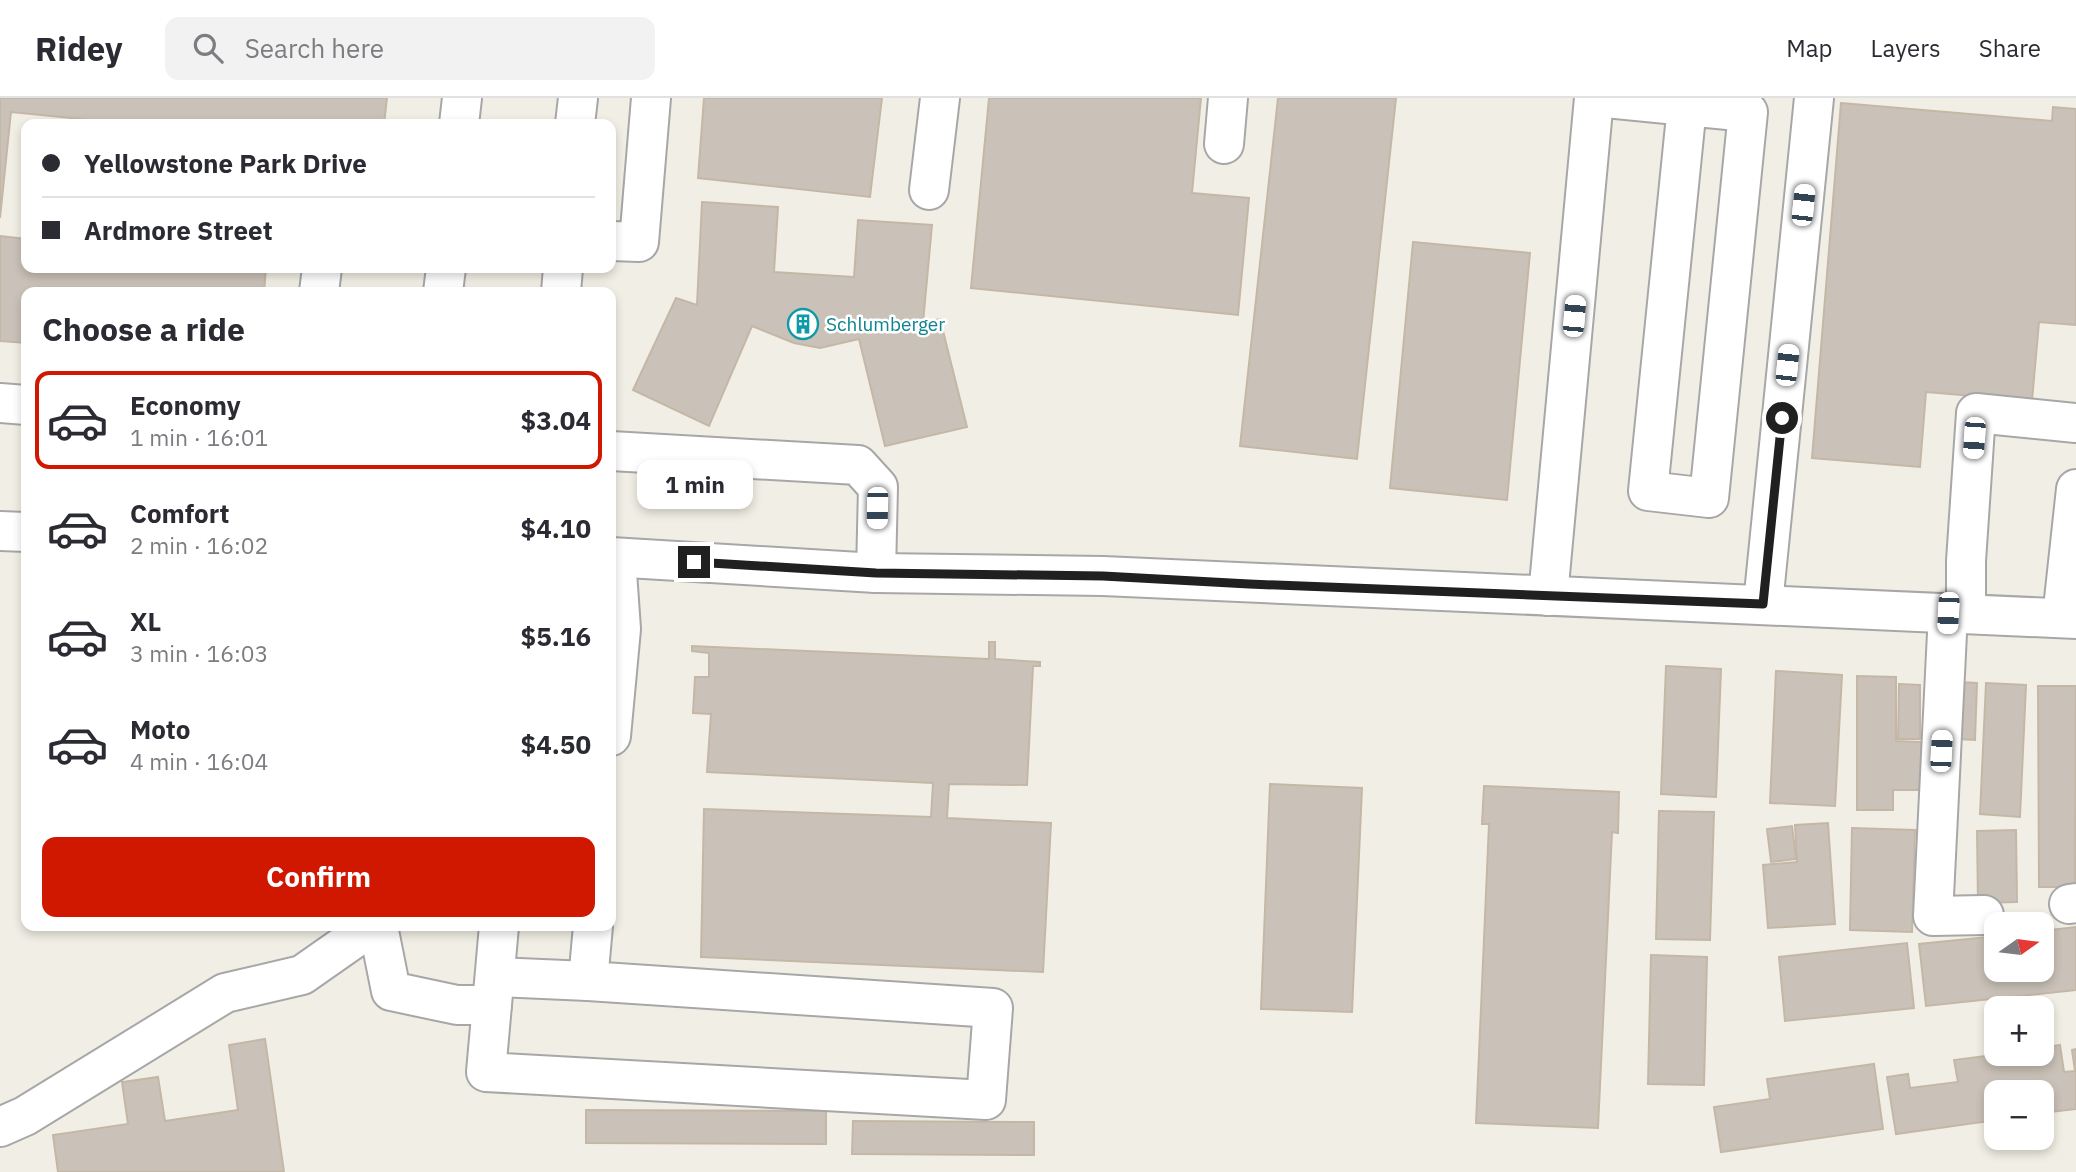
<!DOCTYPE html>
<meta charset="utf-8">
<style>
body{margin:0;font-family:"IBM Plex Sans",sans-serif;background:#f2f2f3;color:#2b2b33;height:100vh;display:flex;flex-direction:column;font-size:26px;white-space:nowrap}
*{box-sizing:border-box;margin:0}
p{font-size:23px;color:#7c7c81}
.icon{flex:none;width:38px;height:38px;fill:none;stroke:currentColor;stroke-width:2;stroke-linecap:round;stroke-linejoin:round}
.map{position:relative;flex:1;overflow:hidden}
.side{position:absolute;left:21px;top:189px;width:595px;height:644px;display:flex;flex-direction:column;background:#fff;border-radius:14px;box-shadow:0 4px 10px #0003}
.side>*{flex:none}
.top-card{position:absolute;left:21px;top:21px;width:595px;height:154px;border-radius:14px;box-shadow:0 4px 10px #0003;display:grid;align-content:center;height:154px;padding:0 21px;background:#fff}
.needle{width:46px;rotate:76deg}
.tools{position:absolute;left:1984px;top:814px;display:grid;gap:14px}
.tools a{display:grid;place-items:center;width:70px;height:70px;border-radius:14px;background:#fff;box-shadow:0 4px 10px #0003;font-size:35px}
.end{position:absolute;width:32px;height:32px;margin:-16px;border:9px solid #202020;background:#fff;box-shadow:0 0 0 4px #fff}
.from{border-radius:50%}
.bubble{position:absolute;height:49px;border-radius:14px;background:#fff;box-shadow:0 4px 10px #0003;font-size:23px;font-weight:700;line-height:49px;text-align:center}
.car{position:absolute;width:21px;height:42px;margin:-21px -10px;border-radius:9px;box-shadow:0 0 5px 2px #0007;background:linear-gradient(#fff 24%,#345 0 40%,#fff 0 76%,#345 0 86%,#fff 0)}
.top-card b{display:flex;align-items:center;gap:24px;height:66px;font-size:26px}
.top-card b+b{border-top:2px solid #e1e1e2}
.top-card i{width:18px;height:18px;background:#2b2b33}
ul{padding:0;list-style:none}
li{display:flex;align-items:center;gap:21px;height:98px;margin:0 14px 10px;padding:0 7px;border:4px solid transparent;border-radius:14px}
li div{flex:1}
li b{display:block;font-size:26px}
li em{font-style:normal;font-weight:700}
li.current{border-color:#d01800}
li>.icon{width:63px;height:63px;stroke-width:1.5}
h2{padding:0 21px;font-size:32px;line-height:84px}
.primary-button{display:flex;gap:14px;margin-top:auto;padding:14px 21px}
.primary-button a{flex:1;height:80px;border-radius:14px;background:#d01800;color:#fff;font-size:28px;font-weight:700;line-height:80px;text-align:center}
header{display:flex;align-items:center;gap:42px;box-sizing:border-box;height:98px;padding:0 35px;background:#fff;border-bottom:2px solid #e1e1e2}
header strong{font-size:33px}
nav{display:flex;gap:38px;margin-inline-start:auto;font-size:24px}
.search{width:490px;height:63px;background:#f2f2f3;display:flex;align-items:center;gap:18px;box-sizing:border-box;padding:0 24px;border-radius:14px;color:#7c7c81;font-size:26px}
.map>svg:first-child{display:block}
.building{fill:#cac2b8;stroke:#c5b7a6;stroke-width:2}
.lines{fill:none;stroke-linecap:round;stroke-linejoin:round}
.minor-casing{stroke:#a7a7a7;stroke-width:42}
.minor{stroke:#fff;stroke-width:38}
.route{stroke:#202020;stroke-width:9}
.labels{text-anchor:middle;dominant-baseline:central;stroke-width:5;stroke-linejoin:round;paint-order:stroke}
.culture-label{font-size:19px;fill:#0d838f;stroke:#fff;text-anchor:start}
</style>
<header>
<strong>Ridey</strong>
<div class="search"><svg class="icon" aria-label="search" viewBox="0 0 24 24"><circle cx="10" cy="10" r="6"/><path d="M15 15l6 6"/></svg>Search here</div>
<nav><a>Map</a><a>Layers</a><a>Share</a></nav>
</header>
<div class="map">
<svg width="2076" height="1074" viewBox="0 0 2076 1074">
<rect width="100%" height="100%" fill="#f1efe5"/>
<g class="building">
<polygon points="0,0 387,0 384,26 131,26 11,14 0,120"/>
<polygon points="704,0 882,0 870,99 698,80"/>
<polygon points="989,0 1201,0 1192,95 1249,100 1238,217 971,190"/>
<polygon points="1278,0 1396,0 1357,361 1240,348"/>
<polygon points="1841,5 2052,23 2053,9 2076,11 2076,227 2039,224 2032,303 1926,294 1920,369 1812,360"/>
<polygon points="702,104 778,109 774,174 854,179 858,122 932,127 923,225 940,221 967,329 885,348 859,241 820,250 794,245 752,228 709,328 633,292 676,200 697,207"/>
<polygon points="0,138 26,141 26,170 266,170 264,194 26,194 26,245 0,243"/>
<polygon points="1413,144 1530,155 1507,402 1390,390"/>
<polygon points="989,544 995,544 995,561 1040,564 1040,568 1033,568 1027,687 949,686 947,720 1051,725 1043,874 701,859 704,711 931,719 933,685 707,674 711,616 693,615 695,579 709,579 709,555 692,553 692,548 989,561"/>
<polygon points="1666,568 1721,571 1716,699 1661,696"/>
<polygon points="1776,573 1842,577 1835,708 1770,705"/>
<polygon points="1857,578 1896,579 1896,643 1921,644 1921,692 1893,692 1893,712 1857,712"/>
<polygon points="1959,584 1977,585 1975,642 1957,641"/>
<polygon points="1986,585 2026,587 2020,719 1980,716"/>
<polygon points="1899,586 1920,587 1920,641 1898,641"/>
<polygon points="2038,588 2076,588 2075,789 2039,789"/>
<polygon points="1270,686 1362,690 1352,914 1261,911"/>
<polygon points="1484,688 1619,694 1618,735 1612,734 1598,1030 1476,1025 1489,726 1482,726"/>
<polygon points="1659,713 1714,714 1710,842 1656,841"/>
<polygon points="1828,725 1835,826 1768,830 1763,767 1797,764 1795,727"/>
<polygon points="1792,728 1796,761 1771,764 1767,731"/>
<polygon points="1852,730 1915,732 1912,834 1850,832"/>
<polygon points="2016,732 2017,804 1978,805 1977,733"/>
<polygon points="2076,829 2076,892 1926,908 1919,846 1997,838 1997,872 2042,872 2042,833"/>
<polygon points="1907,845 1914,910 1785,923 1779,859"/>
<polygon points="1651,857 1707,859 1704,987 1648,986"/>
<polygon points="265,941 284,1074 58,1074 53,1037 128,1026 122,984 158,979 165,1023 238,1012 229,947"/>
<polygon points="2060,947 2064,974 2075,973 2072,952 2076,951 2076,1011 2042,1015 2042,994 1997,994 1997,1022 1896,1036 1887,979 1908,976 1910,990 1958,984 1954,962 2001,956 2042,956 2042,950"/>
<polygon points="1874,966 1883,1031 1721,1054 1714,1009 1770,1001 1767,981"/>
<polygon points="586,1012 826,1013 826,1046 586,1045"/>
<polygon points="853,1023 1034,1024 1034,1057 852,1056"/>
</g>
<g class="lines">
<g class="minor-casing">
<g id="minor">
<polyline points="1606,0 1748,14 1709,400 1648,393 1687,8"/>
<polyline points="459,26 462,0"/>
<polyline points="575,26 578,0"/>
<polyline points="1224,46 1228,0"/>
<polyline points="929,92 940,0"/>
<polyline points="611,143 639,144 651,0"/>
<polyline points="319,194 322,170"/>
<polyline points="443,194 446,170"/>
<polyline points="561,194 563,170"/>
<polyline points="0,305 26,307"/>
<polyline points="611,353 858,367 878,389 876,475"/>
<polyline points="0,433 26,434"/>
<polyline points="611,459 876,475 1103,478 2076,521"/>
<polyline points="1548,498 1594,0"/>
<polyline points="1763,506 1814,0"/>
<polyline points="1948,515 1933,818 1984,817"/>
<polyline points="1966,516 1966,463 1976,315 2076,325"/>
<polyline points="2062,520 2076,391"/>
<polyline points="611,638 621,531 616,460"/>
<polyline points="2069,806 2076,805"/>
<polyline points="378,828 391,893 457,907 492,907"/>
<polyline points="499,828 486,974 986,1002 993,910 588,883 593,828"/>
<polyline points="495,879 588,883"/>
<polyline points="0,1029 25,1018 225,895 302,877 372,828"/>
</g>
</g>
<use href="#minor" class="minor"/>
</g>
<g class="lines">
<polyline class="route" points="694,464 876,475 1103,478 1249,486 1763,506 1782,320"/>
</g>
<defs>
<g id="building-ring" transform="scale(1.575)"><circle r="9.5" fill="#fff" stroke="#0f9aa8" stroke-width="1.5"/><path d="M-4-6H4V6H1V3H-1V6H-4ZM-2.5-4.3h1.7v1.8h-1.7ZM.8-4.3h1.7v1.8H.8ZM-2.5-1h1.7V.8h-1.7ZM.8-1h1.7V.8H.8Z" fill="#0f9aa8"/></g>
</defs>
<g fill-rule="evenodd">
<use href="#building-ring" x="803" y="226"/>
</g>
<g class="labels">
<g class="culture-label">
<text x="826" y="226">Schlumberger</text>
</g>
</g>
</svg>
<div class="tools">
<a><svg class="needle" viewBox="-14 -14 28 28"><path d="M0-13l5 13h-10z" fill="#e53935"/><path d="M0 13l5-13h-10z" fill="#7c7c81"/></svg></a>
<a>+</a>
<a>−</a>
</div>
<i class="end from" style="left:1782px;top:320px"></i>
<i class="end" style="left:694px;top:464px"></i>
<div class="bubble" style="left:637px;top:362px;width:116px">1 min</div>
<i class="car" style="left:1803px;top:107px;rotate:6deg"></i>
<i class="car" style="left:1574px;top:218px;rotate:5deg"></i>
<i class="car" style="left:1787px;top:267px;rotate:6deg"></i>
<i class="car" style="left:1974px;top:340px;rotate:184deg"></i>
<i class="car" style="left:877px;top:410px;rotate:181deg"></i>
<i class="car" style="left:1948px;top:515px;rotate:183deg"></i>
<i class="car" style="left:1941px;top:653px;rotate:3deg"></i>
<div class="top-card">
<b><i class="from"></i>Yellowstone Park Drive</b>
<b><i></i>Ardmore Street</b>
</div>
<section class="side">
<h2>Choose a ride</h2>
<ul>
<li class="current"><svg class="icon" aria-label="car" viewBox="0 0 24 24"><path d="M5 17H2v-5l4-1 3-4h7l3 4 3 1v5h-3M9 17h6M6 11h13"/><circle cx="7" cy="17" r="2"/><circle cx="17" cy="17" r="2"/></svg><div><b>Economy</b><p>1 min · 16:01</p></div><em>$3.04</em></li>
<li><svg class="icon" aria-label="car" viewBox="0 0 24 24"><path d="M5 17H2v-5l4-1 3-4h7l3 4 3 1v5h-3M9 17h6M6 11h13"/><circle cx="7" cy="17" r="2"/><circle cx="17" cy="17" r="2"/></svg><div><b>Comfort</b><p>2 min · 16:02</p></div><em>$4.10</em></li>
<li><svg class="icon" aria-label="car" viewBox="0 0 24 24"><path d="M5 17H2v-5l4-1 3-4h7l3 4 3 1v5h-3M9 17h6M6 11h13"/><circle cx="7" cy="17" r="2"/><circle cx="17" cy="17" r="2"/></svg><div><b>XL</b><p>3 min · 16:03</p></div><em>$5.16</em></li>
<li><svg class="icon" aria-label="car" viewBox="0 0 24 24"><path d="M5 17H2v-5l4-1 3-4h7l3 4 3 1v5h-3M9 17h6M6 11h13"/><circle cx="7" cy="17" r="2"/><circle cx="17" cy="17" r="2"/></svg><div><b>Moto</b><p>4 min · 16:04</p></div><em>$4.50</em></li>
</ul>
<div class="primary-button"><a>Confirm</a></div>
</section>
</div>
